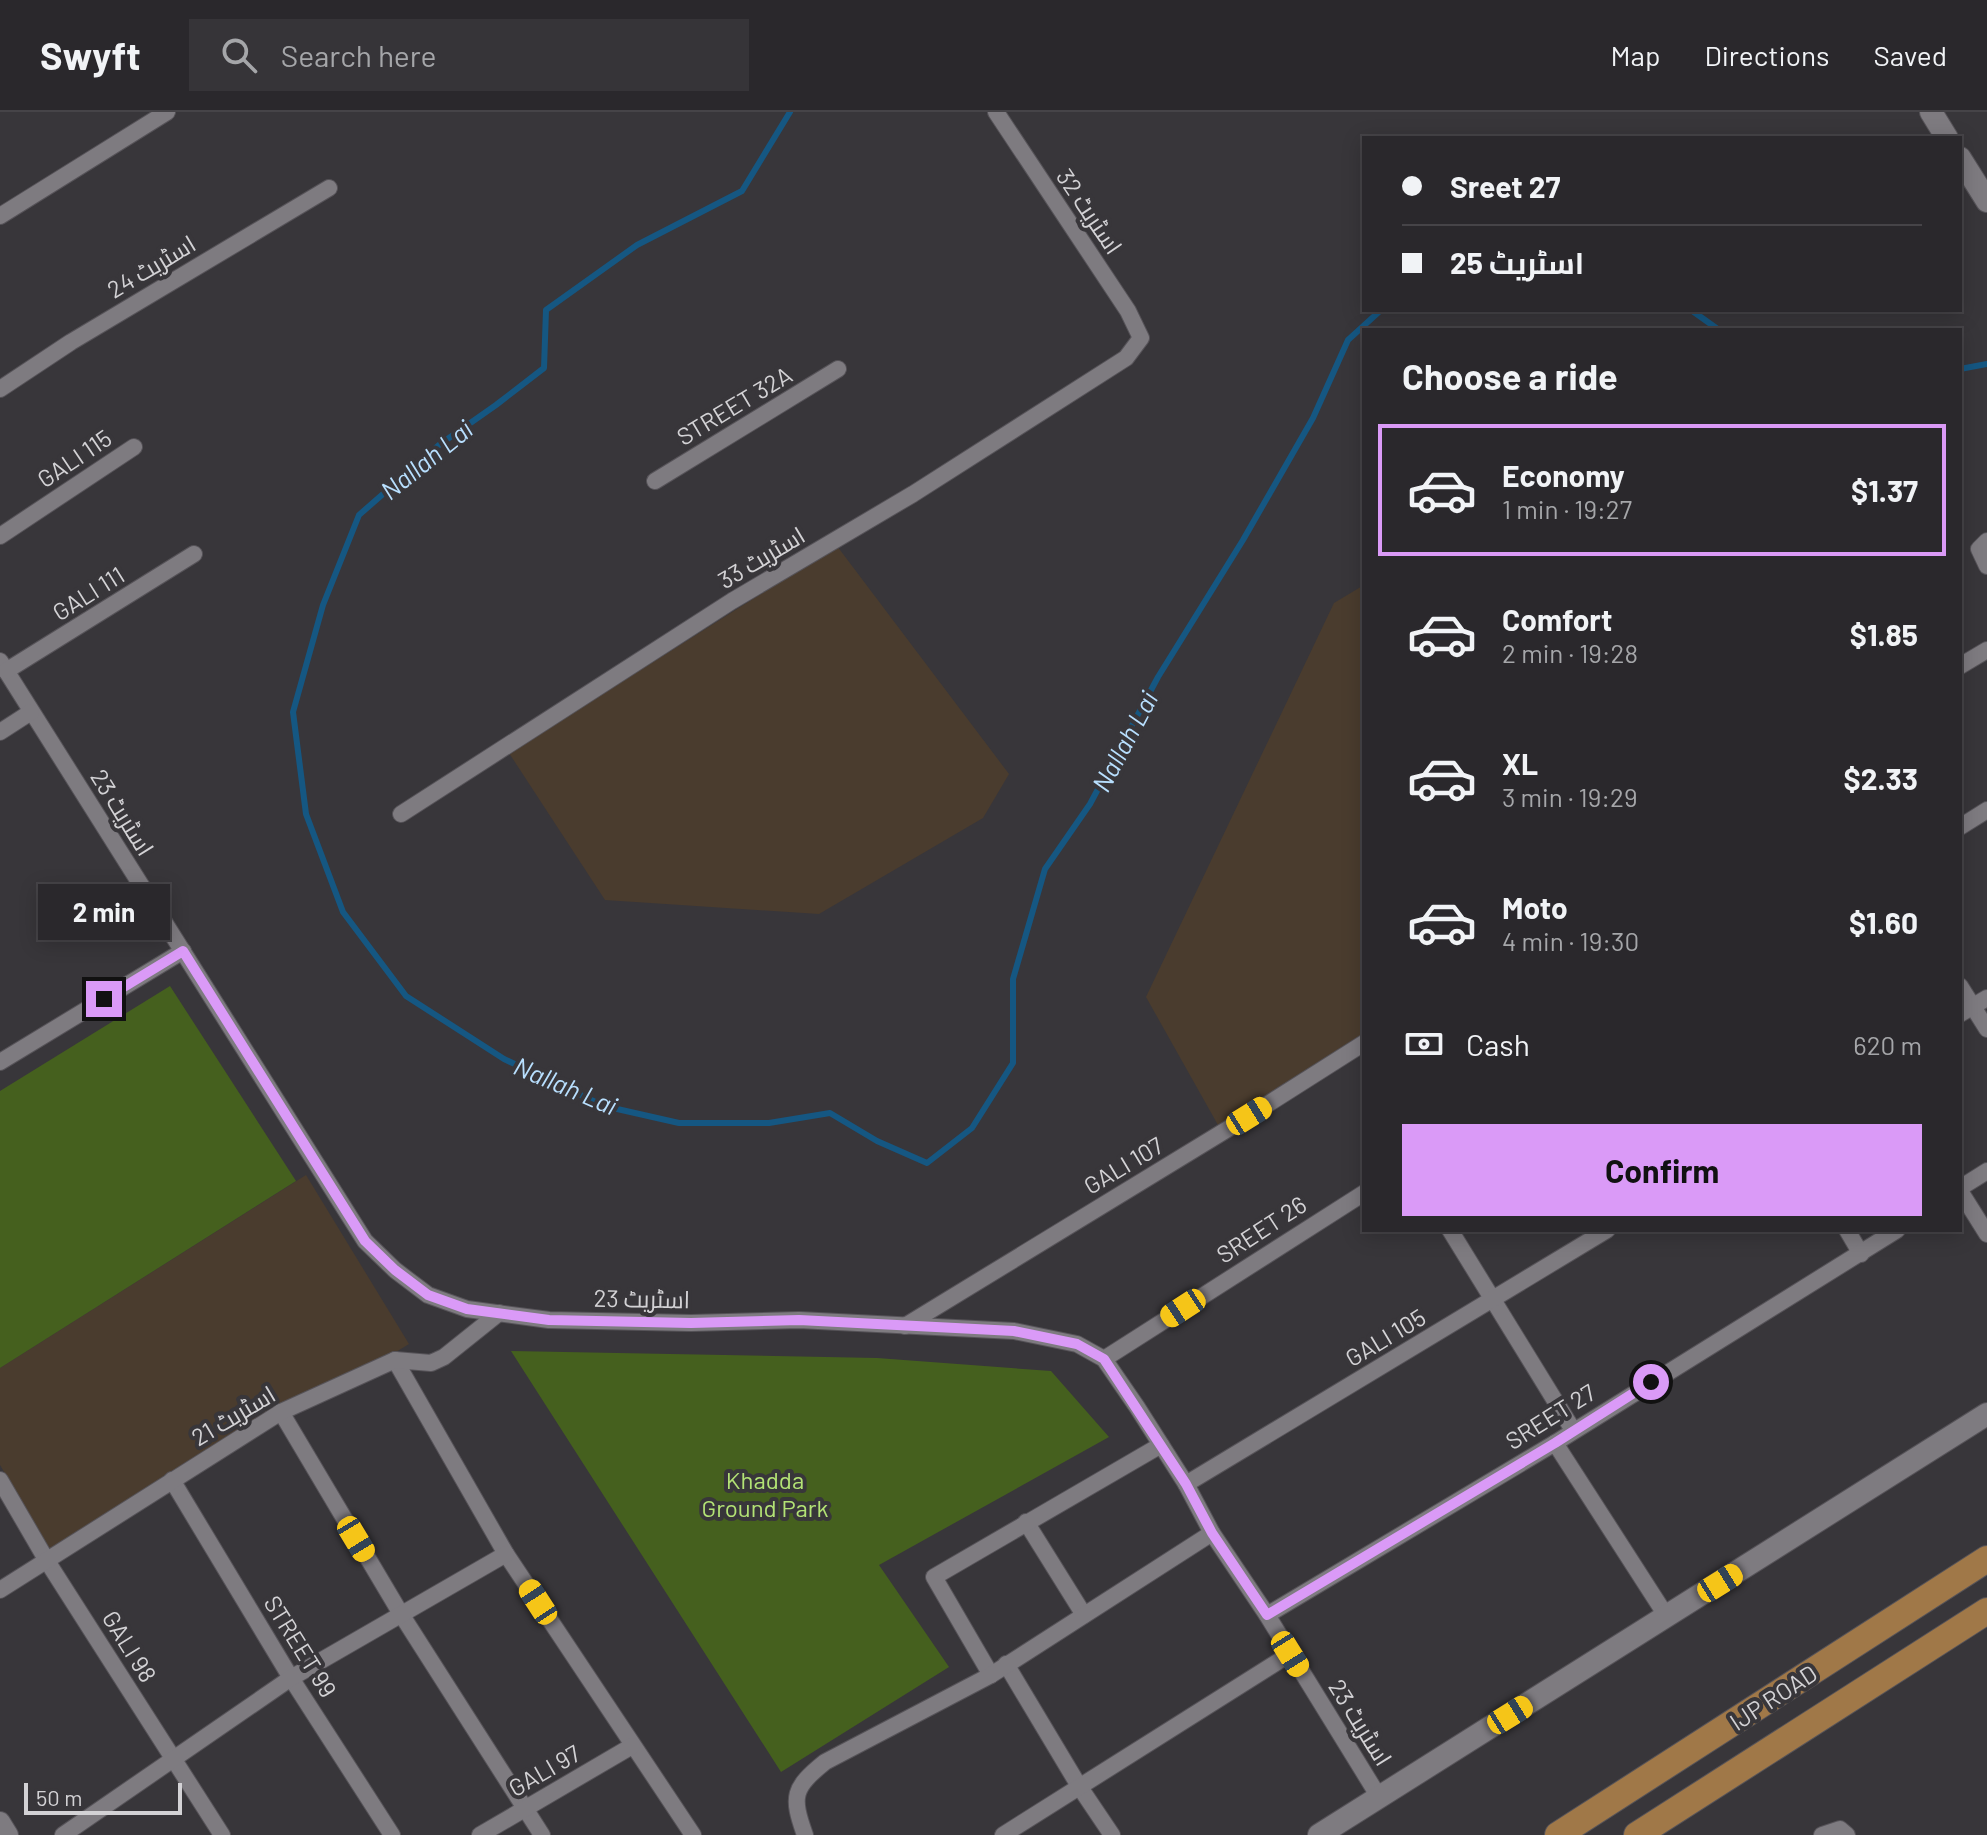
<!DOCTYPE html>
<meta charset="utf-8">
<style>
body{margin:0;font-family:Barlow,Cairo,sans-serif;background:#363438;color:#f1f3f6;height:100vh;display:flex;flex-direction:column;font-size:30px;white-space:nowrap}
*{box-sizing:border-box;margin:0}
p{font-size:26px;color:#a5a6a9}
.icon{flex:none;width:44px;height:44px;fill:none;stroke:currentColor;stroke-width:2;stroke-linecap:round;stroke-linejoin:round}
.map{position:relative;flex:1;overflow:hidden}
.details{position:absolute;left:1362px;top:216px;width:600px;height:904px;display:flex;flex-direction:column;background:#2a282c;border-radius:0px;box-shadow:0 4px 20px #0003,0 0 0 2px #464448}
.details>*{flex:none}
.hud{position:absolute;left:1362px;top:24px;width:600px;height:176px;border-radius:0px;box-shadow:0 4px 20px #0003,0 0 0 2px #464448;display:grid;align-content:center;height:176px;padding:0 40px;background:#2a282c}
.scale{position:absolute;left:24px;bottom:20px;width:158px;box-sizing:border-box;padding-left:8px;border:4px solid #d3d2d5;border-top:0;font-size:22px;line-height:28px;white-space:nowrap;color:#d3d2d5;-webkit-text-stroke:6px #38363a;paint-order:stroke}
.end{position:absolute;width:36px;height:36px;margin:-18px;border:10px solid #da9af7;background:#111;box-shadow:0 0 0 4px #111}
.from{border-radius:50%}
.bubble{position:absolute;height:56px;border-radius:0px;background:#2a282c;box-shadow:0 4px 20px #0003,0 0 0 2px #464448;font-size:26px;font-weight:700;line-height:56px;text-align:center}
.car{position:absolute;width:24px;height:48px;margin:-24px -12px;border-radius:10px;box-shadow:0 0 6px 2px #0007;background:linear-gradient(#f5c518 24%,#345 0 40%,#f5c518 0 76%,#345 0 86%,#f5c518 0)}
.hud b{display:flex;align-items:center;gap:28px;height:76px;font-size:30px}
.hud b+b{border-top:2px solid #464448}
.hud i{width:20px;height:20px;background:#f1f3f6}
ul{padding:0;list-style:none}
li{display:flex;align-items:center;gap:24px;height:132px;margin:0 16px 12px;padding:0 24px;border:4px solid transparent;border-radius:0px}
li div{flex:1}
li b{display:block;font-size:30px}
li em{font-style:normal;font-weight:700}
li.active{border-color:#da9af7}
li>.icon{width:72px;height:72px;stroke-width:1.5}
h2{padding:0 40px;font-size:36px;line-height:96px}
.pay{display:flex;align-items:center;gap:20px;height:88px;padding:0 40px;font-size:30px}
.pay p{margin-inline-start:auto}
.cta{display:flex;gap:16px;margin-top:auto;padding:16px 40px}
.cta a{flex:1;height:92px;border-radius:0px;background:#da9af7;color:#111;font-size:32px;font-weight:700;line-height:92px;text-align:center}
header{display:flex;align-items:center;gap:48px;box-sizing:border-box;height:112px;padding:0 40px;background:#2a282c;border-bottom:2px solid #464448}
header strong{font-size:38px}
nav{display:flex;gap:44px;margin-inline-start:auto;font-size:28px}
.search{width:560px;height:72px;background:#363438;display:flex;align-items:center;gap:20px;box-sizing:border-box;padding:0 28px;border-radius:0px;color:#a5a6a9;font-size:30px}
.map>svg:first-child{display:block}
.education{fill:#4a3c2e}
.green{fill:#45601e}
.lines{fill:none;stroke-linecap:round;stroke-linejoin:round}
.stream{stroke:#155782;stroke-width:6}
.minor-casing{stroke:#565358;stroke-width:18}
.tertiary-casing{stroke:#565358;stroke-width:22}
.secondary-casing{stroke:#565358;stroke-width:24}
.trunk-casing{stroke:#565358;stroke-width:28}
.minor{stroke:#7e7b80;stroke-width:16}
.tertiary{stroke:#7e7b80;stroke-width:20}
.secondary{stroke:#7e7b80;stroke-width:22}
.trunk{stroke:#a07848;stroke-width:26}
.route{stroke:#da9af7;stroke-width:10}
.labels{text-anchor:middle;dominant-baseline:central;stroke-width:8;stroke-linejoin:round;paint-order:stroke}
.street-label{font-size:24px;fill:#d3d2d5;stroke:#38363a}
.park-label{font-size:24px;fill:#b3e375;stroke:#38363a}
.water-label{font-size:26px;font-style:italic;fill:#b8dffe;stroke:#38363a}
</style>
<header>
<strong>Swyft</strong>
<div class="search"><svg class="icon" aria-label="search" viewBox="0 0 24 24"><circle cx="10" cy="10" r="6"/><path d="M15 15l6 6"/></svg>Search here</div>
<nav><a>Map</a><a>Directions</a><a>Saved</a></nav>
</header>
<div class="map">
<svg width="1987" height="1723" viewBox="0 0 1987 1723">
<rect width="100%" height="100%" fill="#38363a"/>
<g class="education">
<polygon points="837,434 1009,662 983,706 819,802 605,788 509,641"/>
<polygon points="1364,473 1364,921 1218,1013 1146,885 1334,491"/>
<polygon points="306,1063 409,1232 56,1447 0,1353 0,1256"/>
</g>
<g class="green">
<polygon points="170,874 296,1069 0,1256 0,979"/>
<polygon points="511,1239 877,1246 1051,1259 1109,1325 879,1453 949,1555 781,1660"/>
</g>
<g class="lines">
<g class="stream">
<polyline points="790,0 742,79 637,133 546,198 544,256 496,293 439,333 359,403 323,493 293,600 306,702 343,800 406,884 504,947 604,994 679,1011 769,1011 830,1001 877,1029 927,1051 972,1016 1013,951 1013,867 1045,757 1090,692 1158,565 1243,428 1313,306 1348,228 1381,198"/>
<polyline points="1691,198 1719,218"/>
<polyline points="1960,257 1987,252"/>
</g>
<g class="minor-casing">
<g id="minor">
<polyline points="0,104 167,0"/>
<polyline points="0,277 71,230 329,76"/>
<polyline points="655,369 838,257"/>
<polyline points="0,424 134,335"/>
<polyline points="1987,429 1979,437 1987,454"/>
<polyline points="0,549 365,1129 395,1158 428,1183 467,1197 549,1208 691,1211 799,1208 1014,1219 1077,1232 1104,1247 1137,1295 1186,1372 1212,1421 1267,1503 1379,1685"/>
<polyline points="1960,554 1987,538"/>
<polyline points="6,559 194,442"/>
<polyline points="0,620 31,600"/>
<polyline points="401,702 732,489 913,382 1126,246 1141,226 1128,199 996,0"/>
<polyline points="1960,715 1987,698"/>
<polyline points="1960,874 1987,917"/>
<polyline points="1960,902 1987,886"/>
<polyline points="0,950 183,839"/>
<polyline points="1960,1076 1987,1059"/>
<polyline points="1960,1079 1987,1122"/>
<polyline points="1450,1118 1573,1318"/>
<polyline points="1847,1118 1861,1142"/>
<polyline points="905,1214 1249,1004 1364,931"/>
<polyline points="1104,1247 1364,1081"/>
<polyline points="395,1248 506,1442 693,1723"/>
<polyline points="281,1300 401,1502 542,1723"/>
<polyline points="1555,1331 1667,1505"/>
<polyline points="0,1368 47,1449 222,1723"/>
<polyline points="172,1368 291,1566 392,1723"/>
<polyline points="1186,1372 1607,1118"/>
<polyline points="1026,1410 1084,1503"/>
<polyline points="0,1478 281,1300 395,1248 431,1251 444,1245 499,1201"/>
<polyline points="1267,1503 1555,1331 1897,1118"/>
<polyline points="1006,1552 1079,1674 1112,1723"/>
<polyline points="991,1563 934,1465 1161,1333"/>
<polyline points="63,1723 291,1566 506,1442"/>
<polyline points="480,1723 632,1634"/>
<path d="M 805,1723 C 791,1684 793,1676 825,1650 L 991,1563 L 1212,1421"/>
<polyline points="1003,1723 1290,1542"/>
<polyline points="1822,1723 1840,1717 1847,1723"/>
</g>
</g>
<g class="tertiary-casing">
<polyline id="tertiary" points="0,1710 8,1723"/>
</g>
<g class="secondary-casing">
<g id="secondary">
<polyline points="1931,0 1947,26"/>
<polyline points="1960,46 1987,89"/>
<polyline points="1319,1723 1987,1302"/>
</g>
</g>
<g class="trunk-casing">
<g id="trunk">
<polyline points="1558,1723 1987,1447"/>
<polyline points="1637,1723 1987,1499"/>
</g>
</g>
<use href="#minor" class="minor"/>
<use href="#tertiary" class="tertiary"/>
<use href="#secondary" class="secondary"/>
<use href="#trunk" class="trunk"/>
</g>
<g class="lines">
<polyline class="route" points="104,887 183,839 365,1129 395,1158 428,1183 467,1197 549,1208 691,1211 799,1208 1014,1219 1077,1232 1104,1247 1186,1372 1212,1421 1267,1503 1555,1331 1651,1270"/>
</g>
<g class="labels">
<g class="street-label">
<text transform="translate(1090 99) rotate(56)">اسٹریٹ 32</text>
<text transform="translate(151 154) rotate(-31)">اسٹریٹ 24</text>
<text transform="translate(734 293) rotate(-31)">STREET 32A</text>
<text transform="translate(74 346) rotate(-34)">GALI 115</text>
<text transform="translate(761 445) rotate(-31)">اسٹریٹ 33</text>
<text transform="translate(88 481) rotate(-32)">GALI 111</text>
<text transform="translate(123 700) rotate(58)">اسٹریٹ 23</text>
<text transform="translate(1123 1053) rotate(-31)">GALI 107</text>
<text transform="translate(1261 1117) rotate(-33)">SREET 26</text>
<text transform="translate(642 1186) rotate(1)">اسٹریٹ 23</text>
<text transform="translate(1385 1225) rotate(-31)">GALI 105</text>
<text transform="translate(233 1303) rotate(-31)">اسٹریٹ 21</text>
<text transform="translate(1550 1304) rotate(-32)">SREET 27</text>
<text transform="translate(130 1534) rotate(58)">GALI 98</text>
<text transform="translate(301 1534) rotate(58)">STREET 99</text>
<text transform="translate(1773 1585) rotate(-33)">IJP ROAD</text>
<text transform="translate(1361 1610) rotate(58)">اسٹریٹ 23</text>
<text transform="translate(544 1658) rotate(-30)">GALI 97</text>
</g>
<g class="park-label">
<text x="765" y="1367">Khadda<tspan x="765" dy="28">Ground Park</tspan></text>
</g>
<g class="water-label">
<text transform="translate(426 347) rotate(-39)">Nallah Lai</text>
<text transform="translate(1124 629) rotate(-62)">Nallah Lai</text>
<text transform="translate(566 973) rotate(23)">Nallah Lai</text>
</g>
</g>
</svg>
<div class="scale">50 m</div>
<i class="end from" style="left:1651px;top:1270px"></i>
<i class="end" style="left:104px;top:887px"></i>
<div class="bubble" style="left:38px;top:772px;width:132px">2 min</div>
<i class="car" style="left:1249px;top:1004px;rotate:58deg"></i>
<i class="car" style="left:1183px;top:1196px;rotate:237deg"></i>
<i class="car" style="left:356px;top:1427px;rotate:149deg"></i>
<i class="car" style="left:1720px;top:1471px;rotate:58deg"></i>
<i class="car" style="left:538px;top:1490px;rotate:327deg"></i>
<i class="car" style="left:1290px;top:1542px;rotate:148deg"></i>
<i class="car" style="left:1510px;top:1603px;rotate:58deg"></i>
<div class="hud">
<b><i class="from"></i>Sreet 27</b>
<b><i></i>اسٹریٹ 25</b>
</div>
<section class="details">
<h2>Choose a ride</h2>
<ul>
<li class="active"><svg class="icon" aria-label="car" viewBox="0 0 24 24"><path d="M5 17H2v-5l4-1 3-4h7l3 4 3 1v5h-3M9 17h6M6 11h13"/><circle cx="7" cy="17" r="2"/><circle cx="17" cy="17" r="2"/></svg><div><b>Economy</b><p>1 min · 19:27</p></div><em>$1.37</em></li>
<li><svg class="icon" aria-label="car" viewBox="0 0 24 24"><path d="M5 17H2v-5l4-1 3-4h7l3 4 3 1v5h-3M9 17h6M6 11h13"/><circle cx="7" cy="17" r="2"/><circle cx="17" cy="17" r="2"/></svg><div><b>Comfort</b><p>2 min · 19:28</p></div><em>$1.85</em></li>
<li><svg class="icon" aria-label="car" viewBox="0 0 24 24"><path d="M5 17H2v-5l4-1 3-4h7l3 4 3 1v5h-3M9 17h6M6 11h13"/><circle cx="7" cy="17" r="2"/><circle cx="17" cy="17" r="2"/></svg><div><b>XL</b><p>3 min · 19:29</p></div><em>$2.33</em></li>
<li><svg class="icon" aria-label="car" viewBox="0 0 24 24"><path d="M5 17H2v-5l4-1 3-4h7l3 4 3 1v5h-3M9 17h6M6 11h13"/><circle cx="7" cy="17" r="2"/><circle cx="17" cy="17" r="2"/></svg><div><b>Moto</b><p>4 min · 19:30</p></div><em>$1.60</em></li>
</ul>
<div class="pay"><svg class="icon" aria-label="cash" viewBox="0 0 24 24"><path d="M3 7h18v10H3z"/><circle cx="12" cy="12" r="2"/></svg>Cash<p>620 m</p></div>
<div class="cta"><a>Confirm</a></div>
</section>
</div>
